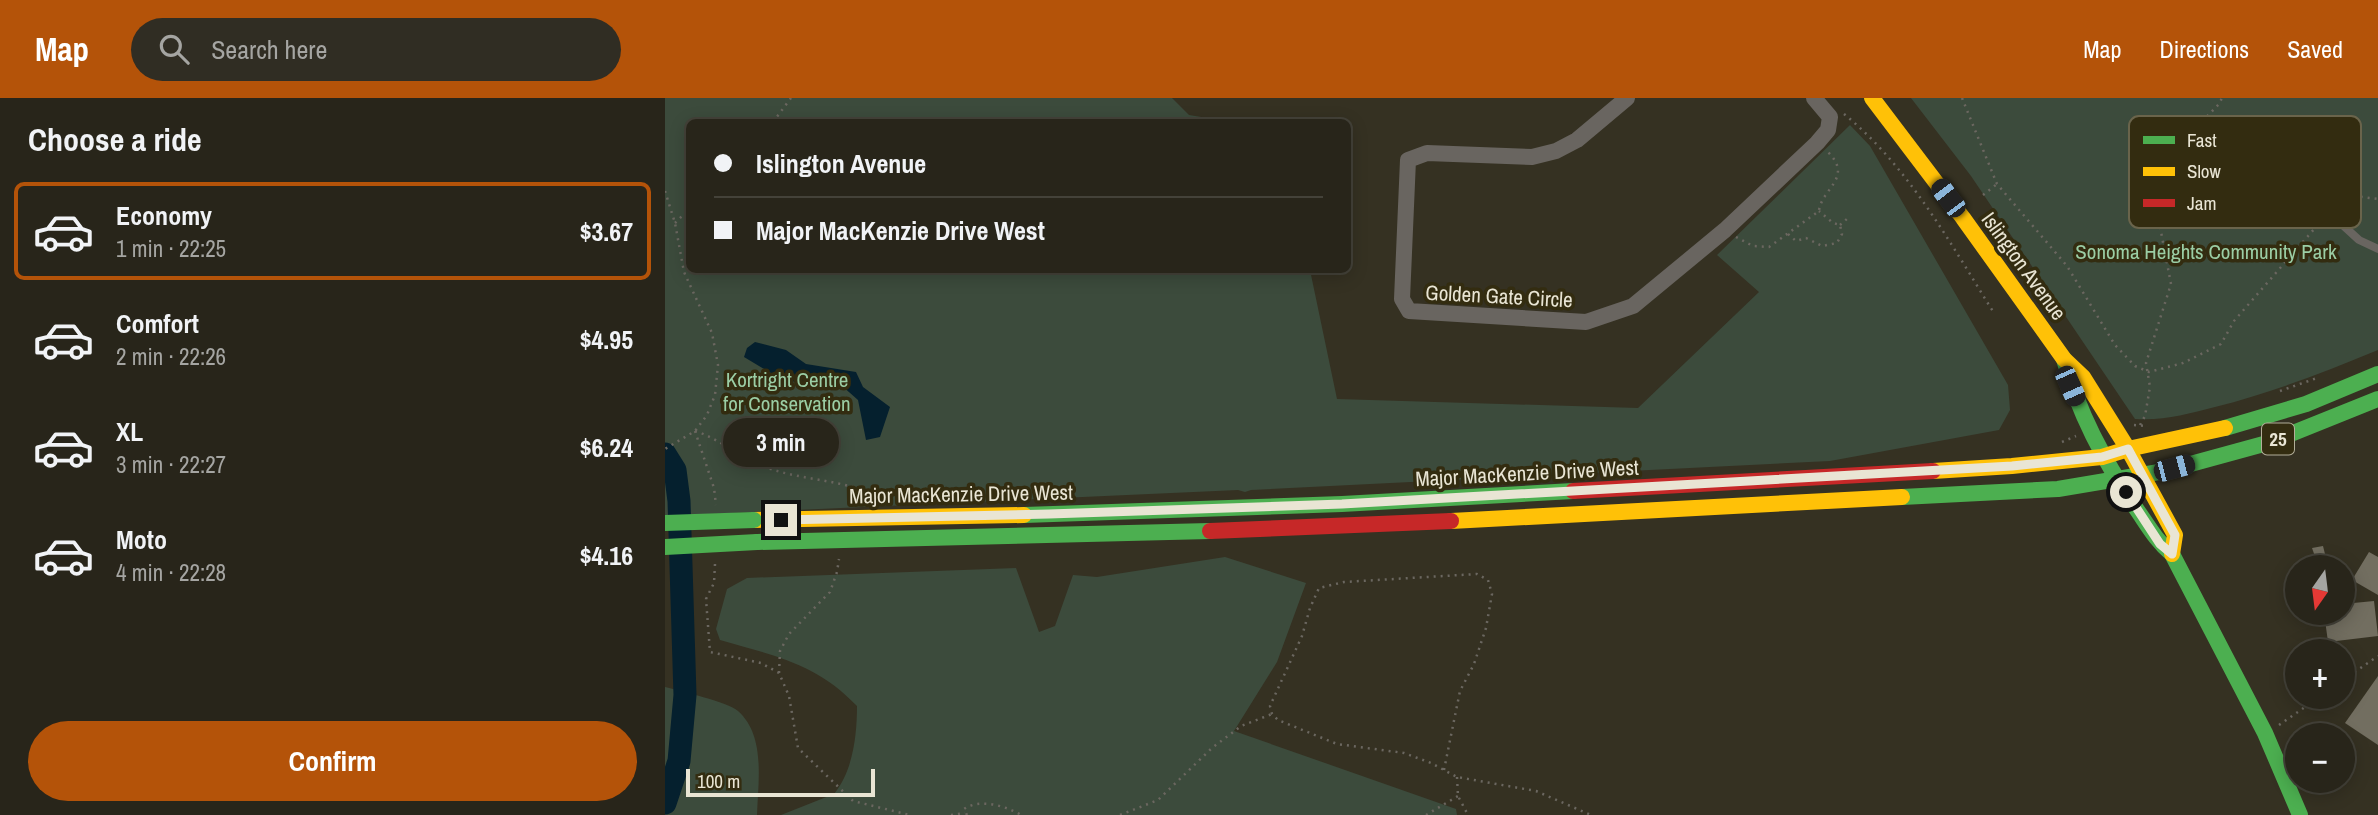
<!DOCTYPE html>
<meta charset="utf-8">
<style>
body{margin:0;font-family:"Archivo Narrow",sans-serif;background:#302d23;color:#f1f3f6;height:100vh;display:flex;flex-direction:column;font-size:26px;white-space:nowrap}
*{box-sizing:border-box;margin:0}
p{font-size:23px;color:#a5a5a2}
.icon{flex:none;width:38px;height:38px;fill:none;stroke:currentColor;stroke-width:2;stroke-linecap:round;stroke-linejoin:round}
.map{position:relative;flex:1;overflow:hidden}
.side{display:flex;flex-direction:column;background:#28251a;width:665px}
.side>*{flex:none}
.banner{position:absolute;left:21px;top:21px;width:665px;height:154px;border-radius:10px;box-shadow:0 4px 18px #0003,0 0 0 2px #444239;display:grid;align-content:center;height:154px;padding:0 28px;background:#28251a}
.needle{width:46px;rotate:194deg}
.fabs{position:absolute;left:1620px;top:457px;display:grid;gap:14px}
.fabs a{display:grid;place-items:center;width:70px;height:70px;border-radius:50%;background:#28251a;box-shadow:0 4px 18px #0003,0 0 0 2px #444239;font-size:35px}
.scale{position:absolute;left:21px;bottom:18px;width:189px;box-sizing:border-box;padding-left:7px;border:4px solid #e9e5d4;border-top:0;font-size:19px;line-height:24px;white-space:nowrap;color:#e9e5d4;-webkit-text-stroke:5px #332c10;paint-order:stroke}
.end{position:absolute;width:32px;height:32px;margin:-16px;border:9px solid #e9e5d4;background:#111;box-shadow:0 0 0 4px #111}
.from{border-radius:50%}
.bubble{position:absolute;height:49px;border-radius:24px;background:#28251a;box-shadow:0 4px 18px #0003,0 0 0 2px #444239;font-size:23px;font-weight:700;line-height:49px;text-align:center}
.car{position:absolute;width:21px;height:42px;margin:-21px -10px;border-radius:9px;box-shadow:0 0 5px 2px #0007;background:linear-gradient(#222 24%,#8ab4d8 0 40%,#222 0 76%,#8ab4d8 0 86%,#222 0)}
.banner b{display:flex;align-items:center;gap:24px;height:66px;font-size:26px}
.banner b+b{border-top:2px solid #444239}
.banner i{width:18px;height:18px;background:#f1f3f6}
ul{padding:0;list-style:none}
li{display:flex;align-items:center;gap:21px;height:98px;margin:0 14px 10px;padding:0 14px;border:4px solid transparent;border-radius:10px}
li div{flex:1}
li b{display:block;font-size:26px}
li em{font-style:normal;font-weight:700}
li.current{border-color:#b45309}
li>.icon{width:63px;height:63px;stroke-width:1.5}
h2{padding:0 28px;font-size:32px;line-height:84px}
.cta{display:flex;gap:14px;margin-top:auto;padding:14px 28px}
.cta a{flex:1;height:80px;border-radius:42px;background:#b45309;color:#fff;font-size:28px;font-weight:700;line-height:80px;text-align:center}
header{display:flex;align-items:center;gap:42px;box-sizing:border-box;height:98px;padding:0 35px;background:#b45309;color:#fff}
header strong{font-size:33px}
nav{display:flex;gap:38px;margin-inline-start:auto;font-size:24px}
.search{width:490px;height:63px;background:#302d23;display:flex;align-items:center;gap:18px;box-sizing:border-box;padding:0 24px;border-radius:38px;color:#a5a5a2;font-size:26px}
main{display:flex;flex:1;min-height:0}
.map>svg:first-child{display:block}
.green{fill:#3c4b3c}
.water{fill:#05202e}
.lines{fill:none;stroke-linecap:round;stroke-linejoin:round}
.river{stroke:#05202e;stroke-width:23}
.building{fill:#726e60}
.path{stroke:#6b6760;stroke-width:2.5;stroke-dasharray:2 5;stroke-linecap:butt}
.lane{stroke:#696560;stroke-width:8}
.street{stroke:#696560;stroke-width:16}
.fast{stroke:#4caf50;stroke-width:16}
.slow{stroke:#ffc107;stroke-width:16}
.jam{stroke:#c62828;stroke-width:16}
.fast-bridge{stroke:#4caf50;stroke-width:16}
.route{stroke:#e9e5d4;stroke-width:9}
.labels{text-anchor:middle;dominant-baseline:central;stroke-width:7;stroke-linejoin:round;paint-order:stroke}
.shield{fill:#332c10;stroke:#b2ae99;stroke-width:2}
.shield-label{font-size:19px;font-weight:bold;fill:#e9e5d4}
.park-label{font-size:21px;fill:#9bcea5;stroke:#332c10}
.street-label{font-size:21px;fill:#e9e5d4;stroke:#332c10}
.key{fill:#332c10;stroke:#6a644b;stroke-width:2}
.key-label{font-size:19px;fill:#e9e5d4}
</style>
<header>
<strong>Map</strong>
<div class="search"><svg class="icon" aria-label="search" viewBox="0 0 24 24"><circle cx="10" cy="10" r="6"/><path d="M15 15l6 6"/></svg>Search here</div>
<nav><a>Map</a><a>Directions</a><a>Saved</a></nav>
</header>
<main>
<section class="side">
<h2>Choose a ride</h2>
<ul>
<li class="current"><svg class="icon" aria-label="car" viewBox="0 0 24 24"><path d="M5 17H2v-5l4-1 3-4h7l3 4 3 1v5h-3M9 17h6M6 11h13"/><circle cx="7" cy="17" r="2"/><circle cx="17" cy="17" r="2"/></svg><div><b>Economy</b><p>1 min · 22:25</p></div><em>$3.67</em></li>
<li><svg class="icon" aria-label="car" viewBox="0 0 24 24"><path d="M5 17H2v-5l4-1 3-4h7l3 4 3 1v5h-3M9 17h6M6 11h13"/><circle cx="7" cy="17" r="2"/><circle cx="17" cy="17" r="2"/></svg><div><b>Comfort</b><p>2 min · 22:26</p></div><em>$4.95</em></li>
<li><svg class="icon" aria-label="car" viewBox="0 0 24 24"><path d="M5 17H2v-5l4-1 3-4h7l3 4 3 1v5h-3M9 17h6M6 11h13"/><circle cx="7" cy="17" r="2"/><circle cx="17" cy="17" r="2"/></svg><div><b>XL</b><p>3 min · 22:27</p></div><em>$6.24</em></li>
<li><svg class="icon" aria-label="car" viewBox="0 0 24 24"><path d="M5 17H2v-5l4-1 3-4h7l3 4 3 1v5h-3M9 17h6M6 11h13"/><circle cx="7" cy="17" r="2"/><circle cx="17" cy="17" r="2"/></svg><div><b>Moto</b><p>4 min · 22:28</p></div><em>$4.16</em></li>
</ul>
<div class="cta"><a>Confirm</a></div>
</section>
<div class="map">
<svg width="1713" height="717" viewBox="0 0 1713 717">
<rect width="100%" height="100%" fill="#353122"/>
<g class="green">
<polygon points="0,0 507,0 524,17 567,24 24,24 24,172 645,172 672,301 973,310 1094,194 1052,157 1185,27 1205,48 1343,287 1345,312 1334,332 1165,363 586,392 580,394 573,392 0,418"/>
<path d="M 1246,0 L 1713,0 L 1713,252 C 1660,274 1606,295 1550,309 C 1523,316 1498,323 1470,321 L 1306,78 Z"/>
<path d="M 560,459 L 641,485 L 612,564 L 569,633 L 791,711 L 792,717 L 116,717 L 169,696 C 188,673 192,637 192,608 C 151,565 110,558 55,542 L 51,531 L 62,491 L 82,480 L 351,470 L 374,534 L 390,528 L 408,477 L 432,479 Z"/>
<path d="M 0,589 C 15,593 63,604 73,613 C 101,638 93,684 92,717 L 0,717 Z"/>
</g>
<polygon class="water" points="90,244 121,252 141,266 191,274 198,289 225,309 215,339 201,342 193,302 176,287 140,287 111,278 79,259 82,250"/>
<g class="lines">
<polyline class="river" points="0,356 10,372 14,403 20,597 14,663 0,705"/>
</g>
<g class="building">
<polygon points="1658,448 1662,464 1653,467 1647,450"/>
<polygon points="1704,454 1713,459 1713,497 1687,482"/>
<polygon points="1709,503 1713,538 1663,544 1660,522 1669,521 1669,514 1678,514 1678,506"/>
<polygon points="1713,578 1713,647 1680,625"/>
</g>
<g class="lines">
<g class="path">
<polyline points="1297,0 1332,86 1402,168 1450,247 1470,268 1484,274 1518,265 1556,246 1569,223 1657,122"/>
<path d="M 1179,16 C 1244,69 1285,145 1329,215"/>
<polyline points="108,24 126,0"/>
<polyline points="1494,35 1491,60 1494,70"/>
<polyline points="0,93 10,125 19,174 47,235 53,267 50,297 42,317 30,333 0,351"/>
<polyline points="1318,97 1332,86"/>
<polyline points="1671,106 1682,97 1713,101"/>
<polyline points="10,125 24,111"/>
<polyline points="1175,127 1183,120"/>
<polyline points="1123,136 1131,143 1141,140 1157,148 1172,145 1177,136 1175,127 1168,125 1154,113"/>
<path d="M 1071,139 L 1088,148 L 1104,149 L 1154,113 C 1156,91 1189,80 1163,54"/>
<polyline points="1615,293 1652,280"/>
<polyline points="1469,327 1483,328"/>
<polyline points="1475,327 1480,318 1485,289 1481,265 1506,186 1488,92 1494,70 1500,62 1554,6 1557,0"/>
<polyline points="30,333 49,390 51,407"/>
<path d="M 30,333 C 52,340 68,354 88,364 C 119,379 155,380 188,389 L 194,400"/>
<polyline points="1397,344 1411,338"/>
<polyline points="50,466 49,485 41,501 45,554 96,565 114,575 124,598 133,650 188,703 245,717"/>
<polyline points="114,575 115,553 124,536 165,494 172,474 174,461"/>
<polyline points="1678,582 1713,558"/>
<polyline points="1614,627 1656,598"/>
<polyline points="779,672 795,593 809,566 821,530 827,496 823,482 812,476 679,484 654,490 645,510 637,538 605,608 607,616 613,622 672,646 739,655 766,665 792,679 871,693 926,717"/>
<polyline points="792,679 793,698 803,717"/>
<polyline points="286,717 300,715"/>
<path d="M 302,717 L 299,711 C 315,700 341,708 356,717"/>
<polyline points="455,717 493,702 547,650 576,628 607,616"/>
<polyline points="761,717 793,698"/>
</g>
<polyline class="lane" points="1646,98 1694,142 1713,151"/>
<polyline class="street" points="962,0 912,42 891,53 867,59 762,55 743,62 737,201 744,213 921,224 968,208 1060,132 1152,45 1163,32 1165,19 1149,0"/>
<g class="fast">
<path d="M 1399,261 C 1413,315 1439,362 1470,409 C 1482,426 1491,443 1507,456 L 1600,635 L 1635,717"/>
<polyline points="1560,330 1641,306 1713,276"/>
<polyline points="1237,399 1393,391 1500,373 1606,344 1713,301"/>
<polyline points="359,417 677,406 908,393"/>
<polyline points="92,444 545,433"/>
</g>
<g class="slow">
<polyline points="1207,0 1298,120 1399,261 1418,279 1463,351 1510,437 1507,456"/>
<polyline points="1268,373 1347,368 1437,359 1463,351 1560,330"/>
<polyline points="89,422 359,417"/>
<polyline points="786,423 1237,399"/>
</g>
<g class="jam">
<polyline points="908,393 1268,373"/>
<polyline points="545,433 786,423"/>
</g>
<g class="fast-bridge">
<polyline points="0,425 89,422"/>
<polyline points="0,449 92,444"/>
</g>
</g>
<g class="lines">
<polyline class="route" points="116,422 384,416 677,406 1347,368 1437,359 1463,351 1510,437 1507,456 1495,446 1461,394"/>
</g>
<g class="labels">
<rect class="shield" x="1597" y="325.5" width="32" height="31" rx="5"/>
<g class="shield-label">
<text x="1613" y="341">25</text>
</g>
<g class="park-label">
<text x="1541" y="153">Sonoma Heights Community Park</text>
<text x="122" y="281">Kortright Centre<tspan x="122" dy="24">for Conservation</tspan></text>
</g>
<g class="street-label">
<text transform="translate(1359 168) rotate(54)">Islington Avenue</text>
<text transform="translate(834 198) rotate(3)">Golden Gate Circle</text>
<text transform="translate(862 375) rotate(-3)">Major MacKenzie Drive West</text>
<text transform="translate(296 396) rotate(-1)">Major MacKenzie Drive West</text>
</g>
</g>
<rect x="1464" y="18" width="232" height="112" rx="10" class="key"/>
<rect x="1478" y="38" width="32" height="8" fill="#4caf50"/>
<rect x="1478" y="69" width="32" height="9" fill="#ffc107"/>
<rect x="1478" y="101" width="32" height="8" fill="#c62828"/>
<g class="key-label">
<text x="1522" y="49">Fast</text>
<text x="1522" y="80">Slow</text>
<text x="1522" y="112">Jam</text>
</g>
</svg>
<div class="fabs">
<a><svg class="needle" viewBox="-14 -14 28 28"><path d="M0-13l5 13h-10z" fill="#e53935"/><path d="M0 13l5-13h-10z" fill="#a5a5a2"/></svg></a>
<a>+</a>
<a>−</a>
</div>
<div class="scale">100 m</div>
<i class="end from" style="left:1461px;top:394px"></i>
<i class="end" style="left:116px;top:422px"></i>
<div class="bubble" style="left:58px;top:320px;width:116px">3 min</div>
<i class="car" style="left:1283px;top:100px;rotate:323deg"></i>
<i class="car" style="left:1405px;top:288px;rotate:156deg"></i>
<i class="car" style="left:1509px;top:370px;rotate:75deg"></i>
<div class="banner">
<b><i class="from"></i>Islington Avenue</b>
<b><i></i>Major MacKenzie Drive West</b>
</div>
</div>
</main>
